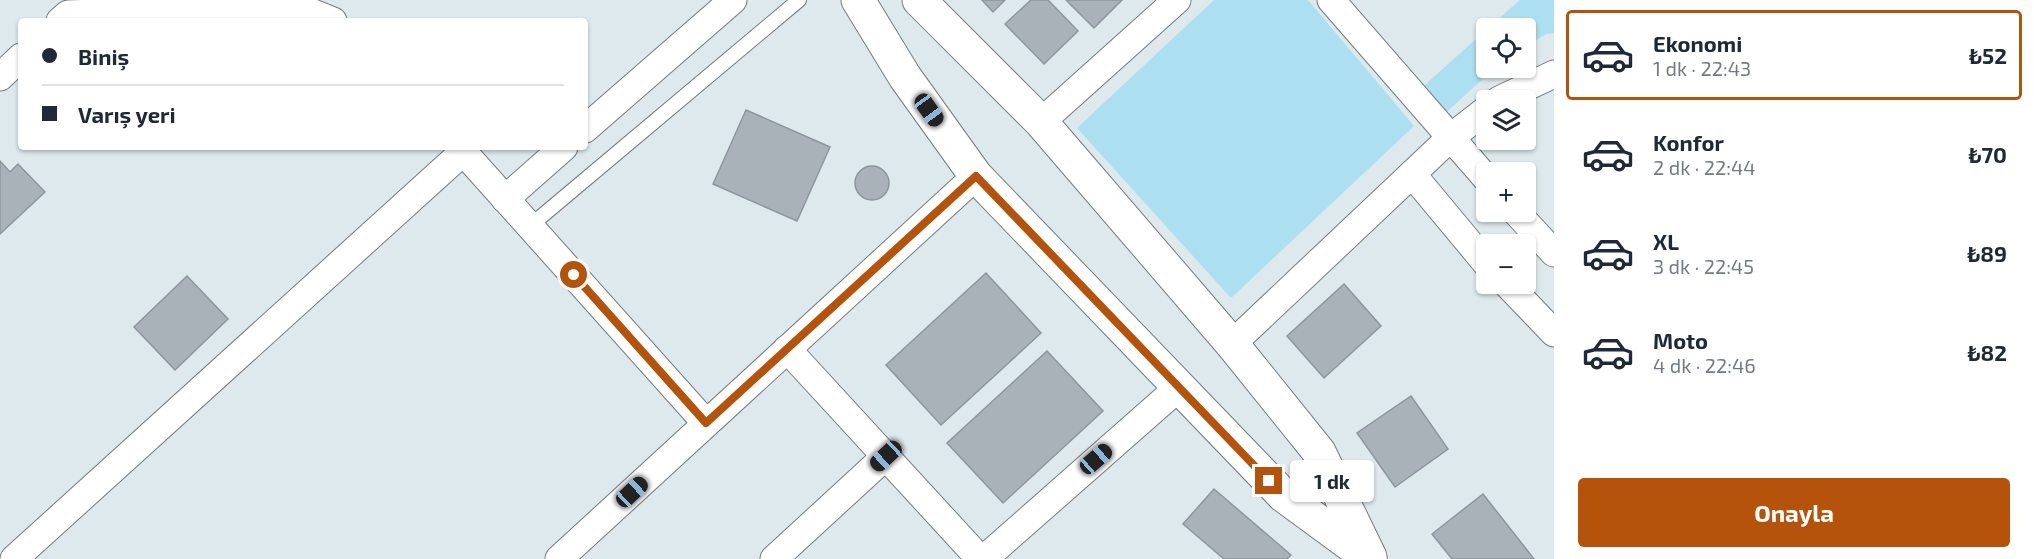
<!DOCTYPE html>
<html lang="tr">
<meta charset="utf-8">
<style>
body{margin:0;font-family:"Exo 2",sans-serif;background:#f2f2f3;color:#1f2937;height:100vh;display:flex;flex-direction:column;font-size:22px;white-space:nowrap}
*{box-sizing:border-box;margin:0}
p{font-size:20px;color:#747a83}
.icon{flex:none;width:33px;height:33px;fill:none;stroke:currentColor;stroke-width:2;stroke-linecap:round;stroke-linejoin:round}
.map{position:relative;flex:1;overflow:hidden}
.details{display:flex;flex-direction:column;background:#fff;width:480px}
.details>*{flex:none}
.guide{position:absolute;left:18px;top:18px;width:570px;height:132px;border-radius:6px;box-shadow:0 2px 4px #0004;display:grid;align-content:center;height:132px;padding:0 24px;background:#fff}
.controls{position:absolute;left:1476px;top:18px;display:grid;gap:12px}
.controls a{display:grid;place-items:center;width:60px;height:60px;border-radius:6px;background:#fff;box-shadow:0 2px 4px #0004;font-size:30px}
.end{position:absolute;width:27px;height:27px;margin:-14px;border:8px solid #b45309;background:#fff;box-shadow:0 0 0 3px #fff}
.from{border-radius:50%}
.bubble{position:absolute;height:42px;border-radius:6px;background:#fff;box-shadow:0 2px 4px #0004;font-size:20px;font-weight:700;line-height:42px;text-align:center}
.car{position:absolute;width:18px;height:36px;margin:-18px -9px;border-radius:8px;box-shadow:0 0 4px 2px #0007;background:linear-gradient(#222 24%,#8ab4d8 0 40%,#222 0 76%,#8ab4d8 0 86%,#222 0)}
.guide b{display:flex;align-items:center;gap:21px;height:57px;font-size:22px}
.guide b+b{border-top:2px solid #e0e1e3}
.guide i{width:15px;height:15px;background:#1f2937}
ul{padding:10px 0 0;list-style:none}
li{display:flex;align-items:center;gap:18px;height:90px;margin:0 12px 9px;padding:0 12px;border:3px solid transparent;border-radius:6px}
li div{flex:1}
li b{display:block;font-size:22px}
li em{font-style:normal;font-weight:700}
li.current{border-color:#b45309}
li>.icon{width:54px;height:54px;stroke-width:1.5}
.button{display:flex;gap:12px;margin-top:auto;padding:12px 24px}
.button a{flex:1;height:69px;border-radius:6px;background:#b45309;color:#fff;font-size:24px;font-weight:700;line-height:69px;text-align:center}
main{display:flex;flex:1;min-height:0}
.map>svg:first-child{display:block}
.green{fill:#acdfef}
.building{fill:#a9b2b9;stroke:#8d969d;stroke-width:1.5}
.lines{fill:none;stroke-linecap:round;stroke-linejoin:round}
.service-casing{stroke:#727d80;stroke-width:16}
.minor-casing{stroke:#727d80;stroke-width:29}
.tertiary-casing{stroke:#727d80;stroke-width:35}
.service{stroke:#fff;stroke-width:14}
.minor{stroke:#fff;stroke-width:27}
.tertiary{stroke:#fff;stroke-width:33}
.route{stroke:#b45309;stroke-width:8}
</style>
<main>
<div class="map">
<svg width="1554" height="559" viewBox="0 0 1554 559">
<rect width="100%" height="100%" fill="#dde9ed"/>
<g class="green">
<polygon points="1214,0 1308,0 1414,126 1231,298 1077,128"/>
<polygon points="1520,0 1554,0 1554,33 1546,34 1526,46 1526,28 1488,28"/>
<polygon points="1486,30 1486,68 1495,68 1441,117 1416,93"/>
</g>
<g class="building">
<polygon points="982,0 1005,0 993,12"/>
<polygon points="1031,0 1048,0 1078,31 1044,64 1005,24"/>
<polygon points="1066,0 1122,0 1094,28"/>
<polygon points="746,110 830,147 797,221 713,184"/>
<polygon points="0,161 10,172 18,164 45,192 0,234"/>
<circle cx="872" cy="183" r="17"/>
<polygon points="986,273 1041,333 941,425 886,365"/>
<polygon points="187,276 228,319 175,370 134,327"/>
<polygon points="1344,284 1381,326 1324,378 1287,336"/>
<polygon points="1047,351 1103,411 1003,503 947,443"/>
<polygon points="1411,396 1448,449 1395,487 1357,433"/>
<polygon points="1214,489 1291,555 1287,559 1224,559 1183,524"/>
<polygon points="1483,494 1534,559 1452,559 1432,534"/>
</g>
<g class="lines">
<g class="service-casing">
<polyline id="service" points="530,226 799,0"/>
</g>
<g class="minor-casing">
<g id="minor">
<polyline points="1331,0 1486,178"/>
<polyline points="60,21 68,14 296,6 333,21"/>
<polyline points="0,77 21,57"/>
<polyline points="1499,100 1554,74"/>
<polyline points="1041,122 1177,0"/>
<polyline points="585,129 733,0"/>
<polyline points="459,147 706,423"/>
<polyline points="1412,174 1450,138 1486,110"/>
<polyline points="505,199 564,147"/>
<polyline points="1516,212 1554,253"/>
<polyline points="1507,284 1554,333"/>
<polyline points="1232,344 1412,174 1486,263"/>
<polyline points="787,349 980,559"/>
<polyline points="14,559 463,152"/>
<polyline points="559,559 976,176"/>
<polyline points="774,559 886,456"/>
<polyline points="984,559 1178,388"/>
</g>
</g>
<g class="tertiary-casing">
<g id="tertiary">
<polyline points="858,0 905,77 976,176 1284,496 1370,559"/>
<polyline points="919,0 1041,122 1232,344 1319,452 1370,557"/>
</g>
</g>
<use href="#service" class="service"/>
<use href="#minor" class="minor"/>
<use href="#tertiary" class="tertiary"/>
</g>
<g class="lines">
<polyline class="route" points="574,275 706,423 976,176 1269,481"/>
</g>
</svg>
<div class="controls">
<a><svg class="icon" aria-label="locate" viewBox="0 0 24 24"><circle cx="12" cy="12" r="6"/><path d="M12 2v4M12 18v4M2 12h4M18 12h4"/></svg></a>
<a><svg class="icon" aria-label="layers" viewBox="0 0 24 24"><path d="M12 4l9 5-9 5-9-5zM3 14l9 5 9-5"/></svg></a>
<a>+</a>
<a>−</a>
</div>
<i class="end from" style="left:574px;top:275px"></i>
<i class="end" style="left:1269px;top:481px"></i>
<div class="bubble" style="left:1290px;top:460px;width:84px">1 dk</div>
<i class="car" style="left:929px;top:110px;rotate:144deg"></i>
<i class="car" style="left:886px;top:456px;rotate:227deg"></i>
<i class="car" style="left:1096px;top:459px;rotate:49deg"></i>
<i class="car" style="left:632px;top:492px;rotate:47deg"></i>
<div class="guide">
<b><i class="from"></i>Biniş</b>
<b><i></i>Varış yeri</b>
</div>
</div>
<section class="details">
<ul>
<li class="current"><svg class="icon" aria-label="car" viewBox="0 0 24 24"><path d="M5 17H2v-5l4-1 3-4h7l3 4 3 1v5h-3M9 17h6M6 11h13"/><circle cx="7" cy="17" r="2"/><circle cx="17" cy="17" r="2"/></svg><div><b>Ekonomi</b><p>1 dk · 22:43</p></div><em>₺52</em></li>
<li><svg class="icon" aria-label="car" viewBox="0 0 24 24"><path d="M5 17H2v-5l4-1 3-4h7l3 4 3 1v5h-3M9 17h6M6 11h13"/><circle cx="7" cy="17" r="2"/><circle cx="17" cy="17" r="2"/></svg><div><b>Konfor</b><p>2 dk · 22:44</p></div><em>₺70</em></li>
<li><svg class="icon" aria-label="car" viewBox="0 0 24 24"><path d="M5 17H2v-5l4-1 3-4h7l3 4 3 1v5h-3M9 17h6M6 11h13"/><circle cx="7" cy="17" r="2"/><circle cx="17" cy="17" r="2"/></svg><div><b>XL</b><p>3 dk · 22:45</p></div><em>₺89</em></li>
<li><svg class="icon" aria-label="car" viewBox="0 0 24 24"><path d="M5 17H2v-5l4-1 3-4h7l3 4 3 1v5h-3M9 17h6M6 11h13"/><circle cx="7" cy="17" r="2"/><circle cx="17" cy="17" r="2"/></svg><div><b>Moto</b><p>4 dk · 22:46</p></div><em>₺82</em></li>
</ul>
<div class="button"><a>Onayla</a></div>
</section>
</main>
